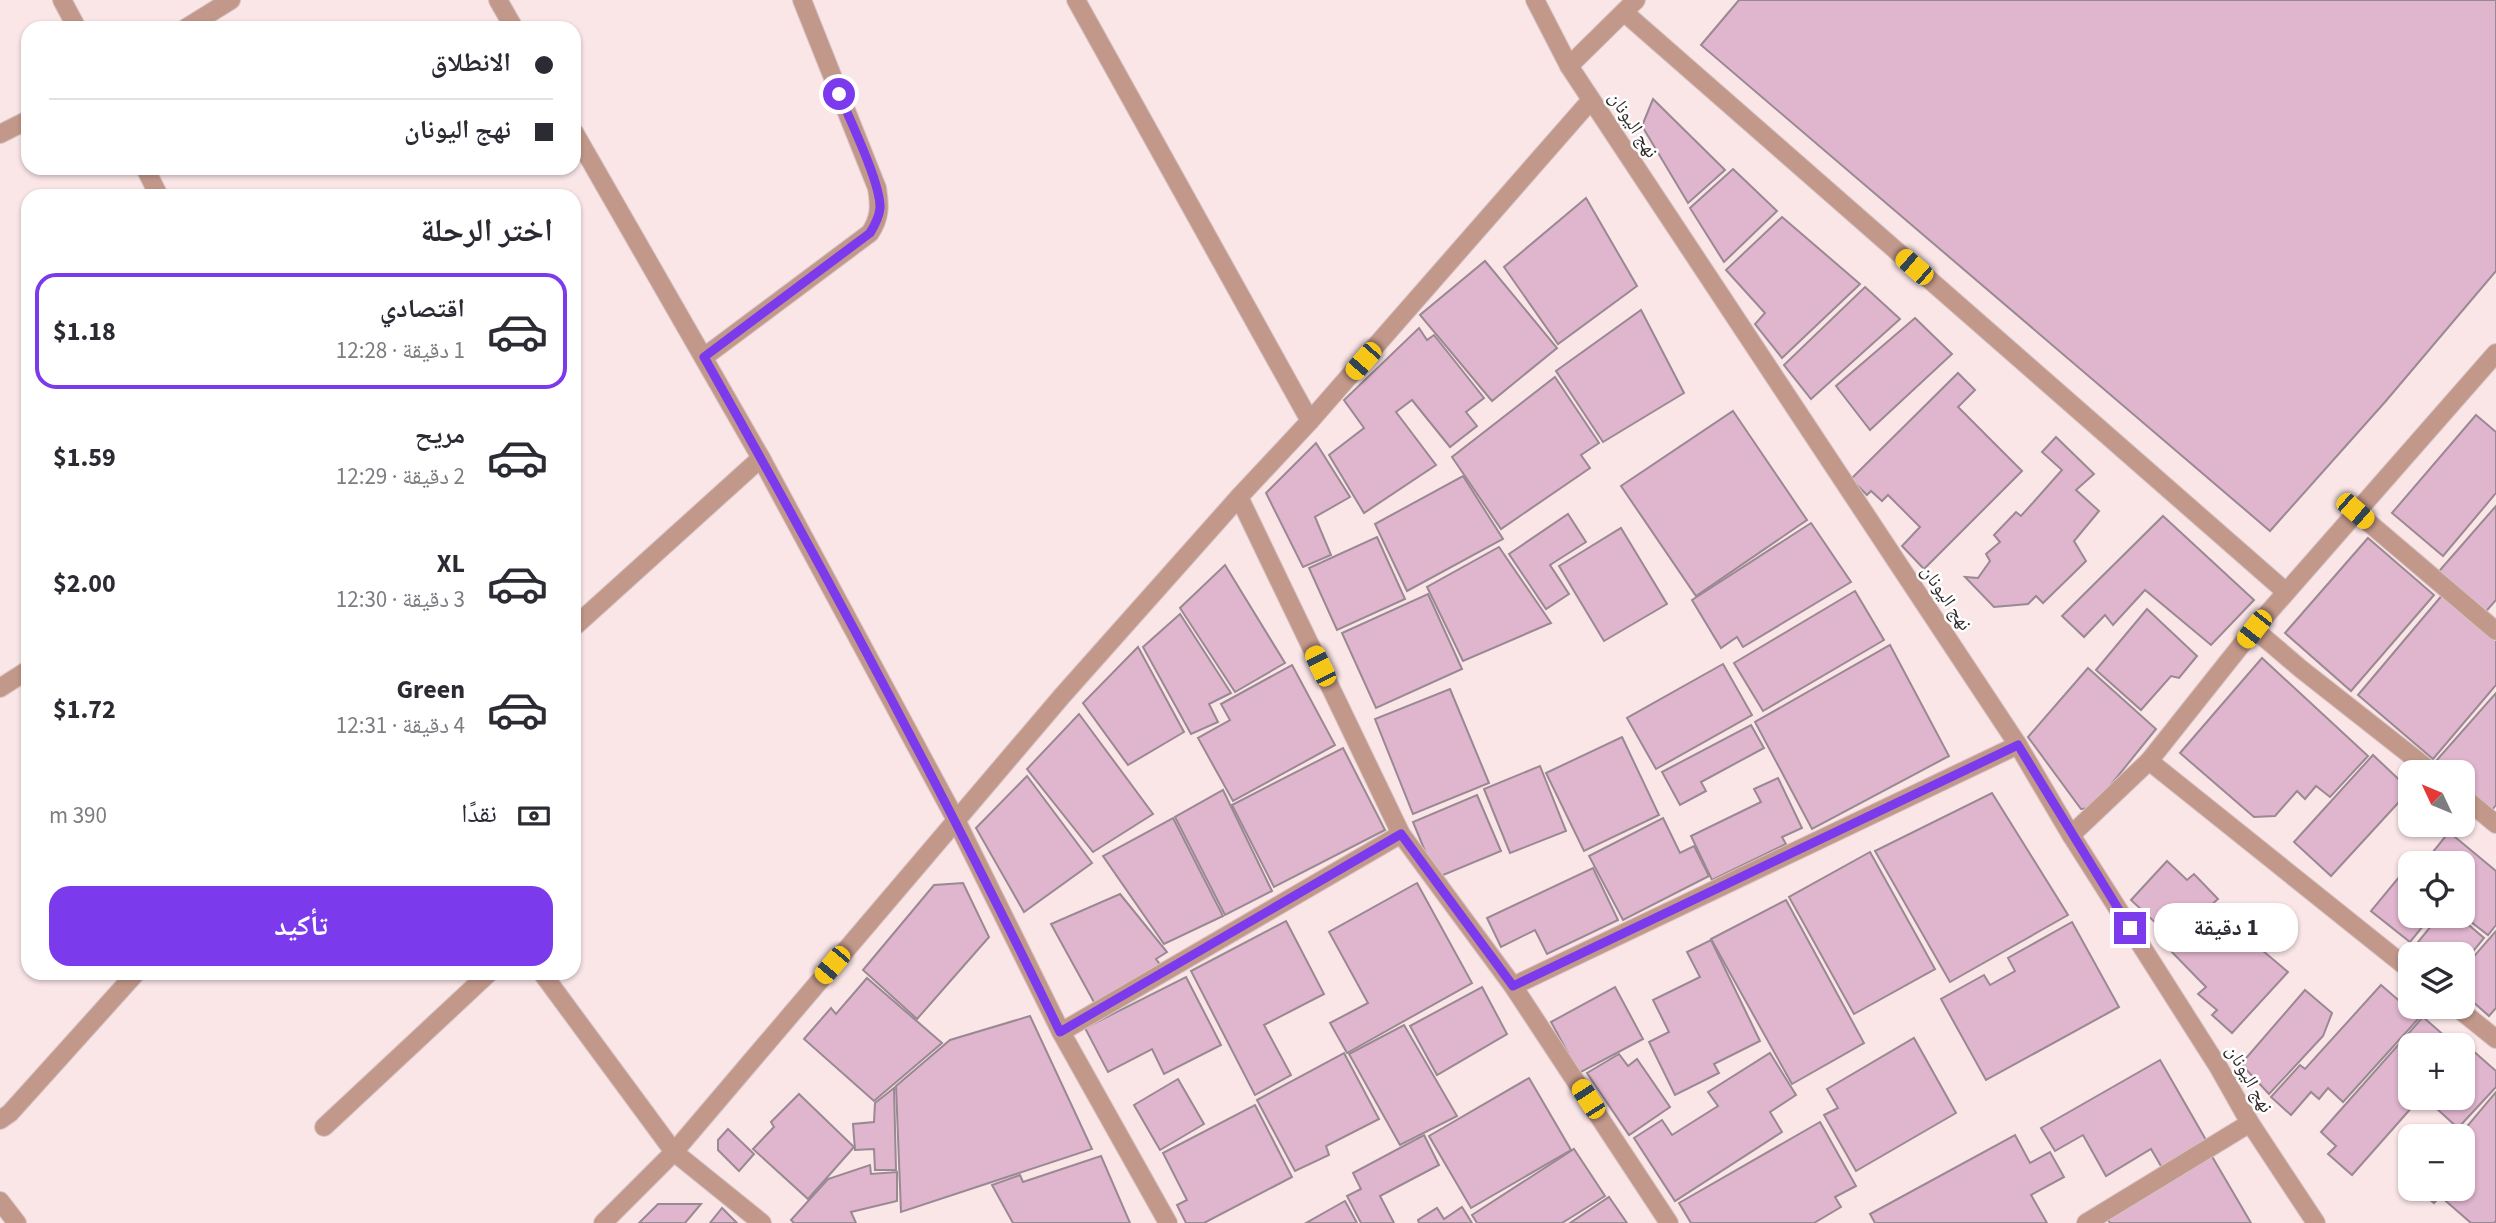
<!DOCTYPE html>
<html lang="ar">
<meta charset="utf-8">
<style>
body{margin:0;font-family:"Source Sans 3","Noto Naskh Arabic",sans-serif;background:#f2f2f3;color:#2b2b33;direction:rtl;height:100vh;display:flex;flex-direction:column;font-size:26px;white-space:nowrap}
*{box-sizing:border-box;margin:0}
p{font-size:23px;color:#7c7c81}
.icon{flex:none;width:38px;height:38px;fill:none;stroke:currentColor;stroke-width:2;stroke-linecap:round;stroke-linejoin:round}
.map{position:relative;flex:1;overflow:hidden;direction:ltr}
.drawer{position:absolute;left:21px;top:189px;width:560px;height:791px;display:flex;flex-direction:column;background:#fff;border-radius:21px;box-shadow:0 2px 5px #0004;direction:rtl}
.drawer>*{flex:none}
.guide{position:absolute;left:21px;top:21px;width:560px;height:154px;border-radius:21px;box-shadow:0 2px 5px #0004;direction:rtl;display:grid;align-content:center;height:154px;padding:0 28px;background:#fff}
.needle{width:46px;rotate:314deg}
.fabs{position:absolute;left:2398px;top:760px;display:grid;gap:14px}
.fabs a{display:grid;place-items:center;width:77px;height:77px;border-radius:14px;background:#fff;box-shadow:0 2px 5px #0004;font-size:35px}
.end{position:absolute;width:32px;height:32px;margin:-16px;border:9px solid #7c3aed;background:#fff;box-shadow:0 0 0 4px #fff}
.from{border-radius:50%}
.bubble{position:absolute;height:49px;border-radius:21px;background:#fff;box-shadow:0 2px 5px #0004;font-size:23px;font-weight:700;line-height:49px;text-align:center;direction:rtl}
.car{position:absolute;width:21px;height:42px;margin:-21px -10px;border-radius:9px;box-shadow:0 0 5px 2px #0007;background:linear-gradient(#f5c518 24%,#345 0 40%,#f5c518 0 76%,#345 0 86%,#f5c518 0)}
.guide b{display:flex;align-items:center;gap:24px;height:66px;font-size:26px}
.guide b+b{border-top:2px solid #e1e1e2}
.guide i{width:18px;height:18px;background:#2b2b33}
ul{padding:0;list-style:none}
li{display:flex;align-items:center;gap:21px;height:116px;margin:0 14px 10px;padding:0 14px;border:4px solid transparent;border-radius:21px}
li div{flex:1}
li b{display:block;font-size:26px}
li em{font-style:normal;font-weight:700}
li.current{border-color:#7c3aed}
li>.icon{width:63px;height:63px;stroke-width:1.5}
h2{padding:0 28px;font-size:32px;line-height:84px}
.pay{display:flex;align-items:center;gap:18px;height:77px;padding:0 28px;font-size:26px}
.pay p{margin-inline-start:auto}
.action{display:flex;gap:14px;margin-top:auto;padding:14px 28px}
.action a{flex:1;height:80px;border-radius:21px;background:#7c3aed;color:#fff;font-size:28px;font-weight:700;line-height:80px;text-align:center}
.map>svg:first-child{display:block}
.building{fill:#e0b5ce;stroke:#998992;stroke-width:2}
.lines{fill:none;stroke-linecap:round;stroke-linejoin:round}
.minor-casing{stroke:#d5c3c5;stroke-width:20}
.minor{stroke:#c2988a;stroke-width:18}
.route{stroke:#7c3aed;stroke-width:9}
.labels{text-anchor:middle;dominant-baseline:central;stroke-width:5;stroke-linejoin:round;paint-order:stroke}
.street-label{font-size:19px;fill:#2f2728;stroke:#fff}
</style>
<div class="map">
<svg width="2496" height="1223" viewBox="0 0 2496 1223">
<rect width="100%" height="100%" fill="#fae5e7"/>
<g class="building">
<polygon points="1739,0 2496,0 2496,271 2385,402 2270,531 1701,45"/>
<polygon points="1653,99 1725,170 1688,203 1642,126"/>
<polygon points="1733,169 1777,211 1724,262 1690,208"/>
<polygon points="1586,198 1637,286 1558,344 1504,267"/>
<polygon points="1782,217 1860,284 1782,358 1755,324 1765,313 1726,270"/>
<polygon points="1485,261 1557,348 1492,401 1420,315"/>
<polygon points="1865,287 1900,319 1811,399 1784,365"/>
<polygon points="1641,310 1684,393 1603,442 1556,371"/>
<polygon points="1915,318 1952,354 1870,430 1836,386"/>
<polygon points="1419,328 1427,340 1434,335 1484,398 1466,412 1477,426 1450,447 1412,400 1396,412 1436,465 1364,513 1329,455 1364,428 1344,400"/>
<polygon points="1958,373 1975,390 1958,407 2022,471 1924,569 1902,546 1920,527 1888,495 1882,501 1871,491 1867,495 1851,479"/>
<polygon points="1555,377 1599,443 1581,455 1590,468 1501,529 1452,457"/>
<polygon points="1733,411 1807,520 1696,596 1621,486"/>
<polygon points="2476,415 2496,432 2496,493 2443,556 2392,513"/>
<polygon points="2056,437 2094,474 2076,490 2099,511 2074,541 2086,561 2043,603 2036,596 2028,604 1994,607 1965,577 1978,578 1990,561 1986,554 2000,542 1994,535 2016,512 2021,516 2062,470 2042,452"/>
<polygon points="1316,443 1350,497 1315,517 1331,555 1303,567 1266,493"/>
<polygon points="1463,476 1503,539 1407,591 1375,524"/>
<polygon points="2496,506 2496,600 2481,617 2434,577"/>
<polygon points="1568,514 1586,542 1550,565 1569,594 1546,609 1509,554"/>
<polygon points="2163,516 2254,600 2211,645 2145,590 2113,625 2105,615 2084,637 2062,616"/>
<polygon points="1811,523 1851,582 1743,647 1737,637 1721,648 1692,600"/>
<polygon points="1621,528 1667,604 1604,641 1559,566"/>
<polygon points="1377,537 1405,599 1337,630 1309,568"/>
<polygon points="2368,538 2434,595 2351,691 2285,633"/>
<polygon points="1499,547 1551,623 1463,661 1427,587"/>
<polygon points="1225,565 1285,663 1235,692 1180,608"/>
<polygon points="1855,591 1884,640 1763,711 1734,663"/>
<polygon points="2444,593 2496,637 2496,685 2433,759 2358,695"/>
<polygon points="1428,594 1462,669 1376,708 1342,633"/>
<polygon points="2147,609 2197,656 2179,678 2171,676 2141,710 2096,670"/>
<polygon points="1180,614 1231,693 1209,704 1218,722 1191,734 1143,647"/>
<polygon points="1890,645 1949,756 1812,829 1755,722"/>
<polygon points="1138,647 1184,732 1128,765 1083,703"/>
<polygon points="2262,658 2368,756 2330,797 2316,786 2305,799 2297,791 2275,816 2254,817 2180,753"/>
<polygon points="1723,664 1752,715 1656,769 1627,718"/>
<polygon points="1292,665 1335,745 1233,801 1198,738 1230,720 1221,704"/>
<polygon points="2088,668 2156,729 2092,808 2081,809 2028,737"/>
<polygon points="1450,689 1489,783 1413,814 1375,719"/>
<polygon points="2496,693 2496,805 2492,810 2462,784 2462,772 2448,772 2436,761"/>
<polygon points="1079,714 1153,814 1093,852 1027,769"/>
<polygon points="1751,725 1764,748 1701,782 1706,791 1680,805 1662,772"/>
<polygon points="1622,737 1659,815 1584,851 1546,773"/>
<polygon points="1343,748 1385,830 1274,887 1232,805"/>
<polygon points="2373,755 2410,790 2331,876 2294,842"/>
<polygon points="1540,766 1566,831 1510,853 1484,789"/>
<polygon points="1027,776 1092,863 1024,912 976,828"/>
<polygon points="1778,778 1802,828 1782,837 1786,844 1712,880 1691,836 1761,802 1754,789"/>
<polygon points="1223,790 1272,891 1225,915 1175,817"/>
<polygon points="1992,793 2068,915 1950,982 1875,851"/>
<polygon points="1477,795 1501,851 1436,878 1413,822"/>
<polygon points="1173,818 1223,916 1164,944 1103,856"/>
<polygon points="1663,818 1680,853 1694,846 1709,876 1623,920 1589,856"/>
<polygon points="2449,832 2496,871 2496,925 2488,935 2462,915 2462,863 2424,863"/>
<polygon points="1870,852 1935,969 1854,1014 1789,897"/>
<polygon points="2167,861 2187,880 2194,874 2218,899 2210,906 2288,972 2232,1033 2212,1015 2217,1010 2198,994 2206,987 2166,946 2173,939 2131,900"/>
<polygon points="2409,865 2410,915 2432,915 2410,942 2371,911"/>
<polygon points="1593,868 1618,920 1547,954 1535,930 1501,947 1487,918"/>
<polygon points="963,883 989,937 917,1019 863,970 934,885"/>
<polygon points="1417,883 1472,983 1347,1053 1330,1023 1368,1003 1329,932"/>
<polygon points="1120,894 1167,952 1156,959 1164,970 1095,1004 1051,924"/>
<polygon points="1786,900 1864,1043 1792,1084 1711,939"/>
<polygon points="2440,915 2457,915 2484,938 2462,965 2462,954 2422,954 2414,947"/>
<polygon points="1286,921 1324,994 1264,1025 1291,1075 1255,1095 1191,971"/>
<polygon points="2072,922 2119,1007 1986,1080 1941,999 1984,975 1990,985 2015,971 2008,958"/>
<polygon points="2496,931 2496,1008 2489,1016 2462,992 2462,970"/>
<polygon points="1711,940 1760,1041 1714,1064 1719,1073 1675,1095 1649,1042 1669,1032 1653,1000 1700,977 1687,952"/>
<polygon points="1186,977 1221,1045 1164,1074 1152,1049 1108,1072 1085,1028"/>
<polygon points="867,978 942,1043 874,1101 804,1039 831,1008 836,1014"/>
<polygon points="2381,985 2419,1018 2343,1102 2328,1088 2319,1099 2311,1092 2291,1115 2271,1097 2300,1065 2305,1069"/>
<polygon points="1482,987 1507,1034 1437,1075 1410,1026"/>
<polygon points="1615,987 1643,1039 1579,1073 1551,1022"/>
<polygon points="2305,990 2332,1013 2323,1036 2269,1094 2241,1064"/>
<polygon points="1030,1016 1092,1149 901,1212 896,1086 950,1040"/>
<polygon points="2423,1017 2455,1045 2410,1045 2410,1097 2421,1097 2352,1175 2328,1154 2336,1146 2321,1132"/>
<polygon points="1404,1025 1457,1116 1400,1145 1349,1054"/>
<polygon points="1914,1038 1956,1113 1856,1171 1824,1115 1838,1108 1827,1089"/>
<polygon points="2471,1049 2496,1071 2496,1087 2458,1128 2425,1098 2462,1097 2462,1058"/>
<polygon points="1344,1053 1379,1119 1326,1146 1329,1155 1295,1171 1257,1100"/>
<polygon points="1770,1053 1796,1095 1770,1112 1782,1132 1675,1201 1634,1138 1662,1120 1672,1135 1718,1106 1708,1092"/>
<polygon points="1619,1054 1628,1066 1637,1059 1670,1107 1629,1135 1587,1073"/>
<polygon points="2160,1060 2210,1147 2165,1173 2151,1149 2106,1176 2083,1135 2055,1151 2041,1128"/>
<polygon points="1529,1078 1571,1150 1471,1208 1429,1136"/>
<polygon points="1178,1079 1204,1124 1160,1150 1134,1105"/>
<polygon points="894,1088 896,1170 875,1170 874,1149 855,1150 853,1124 874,1122 875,1103"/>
<polygon points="2496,1092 2496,1221 2494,1223 2471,1223 2440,1196 2434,1203 2416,1188 2462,1188 2462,1136 2459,1136"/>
<polygon points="799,1094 854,1147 808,1199 753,1149 774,1127 771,1122"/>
<polygon points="1255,1105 1292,1177 1204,1223 1186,1223 1177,1205 1187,1200 1163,1153"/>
<polygon points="1820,1122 1856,1186 1835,1197 1841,1207 1814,1223 1691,1223 1679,1203"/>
<polygon points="728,1129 754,1154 739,1171 718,1150 718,1140"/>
<polygon points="1424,1135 1439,1165 1380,1196 1394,1223 1361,1223 1347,1196 1361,1189 1353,1173"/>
<polygon points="2015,1135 2030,1163 2050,1152 2064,1177 2031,1195 2047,1223 1875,1223 1870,1214"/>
<polygon points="1574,1149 1605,1196 1562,1223 1477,1223 1472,1215"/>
<polygon points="2210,1153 2251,1223 2110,1223 2104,1214"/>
<polygon points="1101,1156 1130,1223 1013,1223 992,1185 1020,1175 1023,1182"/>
<polygon points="870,1165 871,1174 897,1172 897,1201 851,1212 856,1223 794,1223 791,1220 828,1179"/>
<polygon points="1609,1197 1627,1223 1570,1223"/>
<polygon points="1345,1201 1357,1223 1306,1223 1336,1206"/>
<polygon points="658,1204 701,1204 685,1223 639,1223"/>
<polygon points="1462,1207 1472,1223 1419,1223 1418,1220 1437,1208 1444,1219"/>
<polygon points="722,1208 737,1223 710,1223"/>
</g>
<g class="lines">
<g class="minor-casing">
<g id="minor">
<polyline points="62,0 77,28"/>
<polyline points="498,0 514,28"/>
<polyline points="1076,0 1310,421"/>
<polyline points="1535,0 1569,66 2018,745 2071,835 2219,1068 2250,1123 2316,1223"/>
<polyline points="1625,13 2286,592"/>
<polyline points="186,28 231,0"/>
<polyline points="1569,66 1636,0"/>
<polyline points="574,132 761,458 956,820 1061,1032 1168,1223"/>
<polyline points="0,134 28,120"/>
<polyline points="145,168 159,196"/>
<path d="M 704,357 L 870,233 C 880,218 880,206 877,188 L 802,0"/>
<polyline points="1239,497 1401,834 1513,986 1669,1223"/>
<polyline points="2355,511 2496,631"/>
<polyline points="574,627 761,458"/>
<polyline points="2254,629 2301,669 2432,772"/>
<polyline points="0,688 28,670"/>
<polyline points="2149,761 2410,970"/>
<polyline points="2462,796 2496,824"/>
<polyline points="2071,835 2149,761 2254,629 2496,353"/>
<polyline points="542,973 674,1152 762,1223"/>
<polyline points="1513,986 2018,745"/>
<polyline points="2455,1006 2496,1039"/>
<polyline points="1061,1032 1401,834"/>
<polyline points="0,1120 10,1113 136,973"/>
<polyline points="324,1127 489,973"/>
<polyline points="0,1201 17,1223"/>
<polyline points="603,1223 674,1152 1062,696 1239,497 1310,421 1591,100"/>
<polyline points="2086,1223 2250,1123"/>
</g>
</g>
<use href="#minor" class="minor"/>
</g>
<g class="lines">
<path class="route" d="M 839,94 C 850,120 881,184 880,208 C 879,218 875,225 870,233 L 704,357 C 829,578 949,803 1060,1032 L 1401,834 L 1513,986 L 2018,745 L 2130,928"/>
</g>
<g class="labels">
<g class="street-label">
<text transform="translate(1633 125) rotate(57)">نهج اليونان</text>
<text transform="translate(1946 598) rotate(56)">نهج اليونان</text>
<text transform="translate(2249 1079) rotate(60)">نهج اليونان</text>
</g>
</g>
</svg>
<div class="fabs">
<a><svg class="needle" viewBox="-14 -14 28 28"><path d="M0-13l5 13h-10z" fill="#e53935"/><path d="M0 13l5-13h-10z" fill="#7c7c81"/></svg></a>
<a><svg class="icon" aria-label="locate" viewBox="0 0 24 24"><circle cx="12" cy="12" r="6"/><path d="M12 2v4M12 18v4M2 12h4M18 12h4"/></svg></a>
<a><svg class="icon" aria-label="layers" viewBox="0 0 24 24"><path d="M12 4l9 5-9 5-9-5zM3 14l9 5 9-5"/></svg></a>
<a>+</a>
<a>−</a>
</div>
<i class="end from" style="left:839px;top:94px"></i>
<i class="end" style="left:2130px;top:928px"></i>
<div class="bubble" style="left:2154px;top:903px;width:144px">1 دقيقة</div>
<i class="car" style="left:1914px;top:267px;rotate:311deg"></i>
<i class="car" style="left:1363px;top:361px;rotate:221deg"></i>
<i class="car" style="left:2355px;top:511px;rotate:131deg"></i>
<i class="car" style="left:2254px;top:629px;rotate:218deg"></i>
<i class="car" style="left:1320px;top:666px;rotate:334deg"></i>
<i class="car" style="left:832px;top:965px;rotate:220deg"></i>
<i class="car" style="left:1588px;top:1099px;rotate:327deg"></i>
<div class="guide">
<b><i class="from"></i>الانطلاق</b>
<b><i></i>نهج اليونان</b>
</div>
<section class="drawer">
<h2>اختر الرحلة</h2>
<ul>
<li class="current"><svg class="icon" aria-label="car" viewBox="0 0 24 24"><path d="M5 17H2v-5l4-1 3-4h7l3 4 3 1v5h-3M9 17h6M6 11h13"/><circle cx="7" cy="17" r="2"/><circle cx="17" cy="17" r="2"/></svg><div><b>اقتصادي</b><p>1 دقيقة · 12:28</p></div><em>$1.18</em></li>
<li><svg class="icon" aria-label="car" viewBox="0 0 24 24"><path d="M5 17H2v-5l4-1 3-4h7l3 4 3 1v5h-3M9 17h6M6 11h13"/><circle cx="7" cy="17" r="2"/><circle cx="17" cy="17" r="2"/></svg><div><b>مريح</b><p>2 دقيقة · 12:29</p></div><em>$1.59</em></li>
<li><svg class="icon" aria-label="car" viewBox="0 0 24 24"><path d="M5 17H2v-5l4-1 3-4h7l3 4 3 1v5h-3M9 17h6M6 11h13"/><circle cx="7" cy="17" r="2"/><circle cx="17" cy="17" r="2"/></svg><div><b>XL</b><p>3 دقيقة · 12:30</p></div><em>$2.00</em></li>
<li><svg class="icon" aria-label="car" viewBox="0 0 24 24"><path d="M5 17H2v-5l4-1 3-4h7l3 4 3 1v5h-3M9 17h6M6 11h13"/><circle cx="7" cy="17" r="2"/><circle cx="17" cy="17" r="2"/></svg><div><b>Green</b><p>4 دقيقة · 12:31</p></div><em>$1.72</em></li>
</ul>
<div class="pay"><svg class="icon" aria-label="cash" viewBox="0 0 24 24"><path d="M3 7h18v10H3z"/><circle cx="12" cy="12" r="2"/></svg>نقدًا<p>390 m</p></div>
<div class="action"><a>تأكيد</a></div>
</section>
</div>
